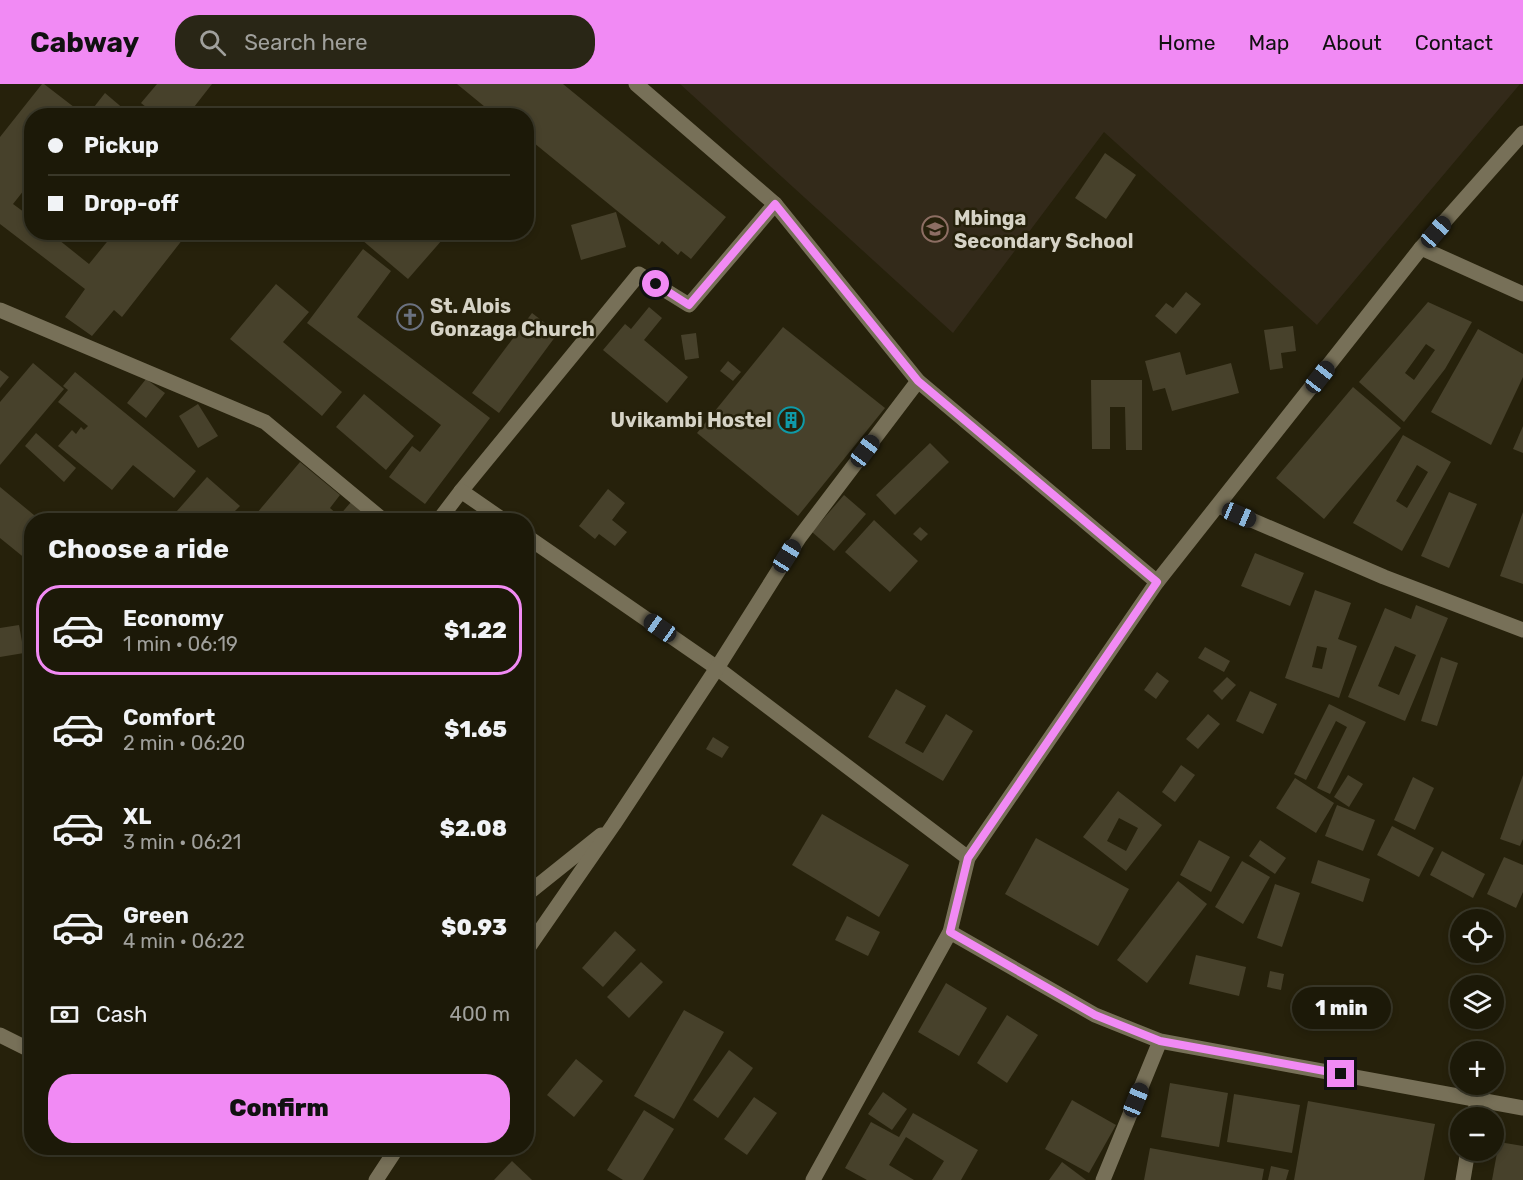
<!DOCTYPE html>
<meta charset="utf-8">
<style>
body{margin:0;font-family:Rubik,sans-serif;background:#292616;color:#f1f3f6;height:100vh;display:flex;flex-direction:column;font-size:22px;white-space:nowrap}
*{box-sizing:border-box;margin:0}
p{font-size:20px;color:#a0a09c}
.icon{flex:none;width:33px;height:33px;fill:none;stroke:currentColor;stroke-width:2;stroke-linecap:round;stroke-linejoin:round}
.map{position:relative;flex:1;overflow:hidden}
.sheet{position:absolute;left:24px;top:429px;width:510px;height:642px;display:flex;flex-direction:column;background:#1c1908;border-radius:24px;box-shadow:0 3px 9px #0003,0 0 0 2px #3a3829}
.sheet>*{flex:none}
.hud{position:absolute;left:24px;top:24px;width:510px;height:132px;border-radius:24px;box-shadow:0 3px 9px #0003,0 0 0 2px #3a3829;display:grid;align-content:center;height:132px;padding:0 24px;background:#1c1908}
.controls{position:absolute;left:1450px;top:825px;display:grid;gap:12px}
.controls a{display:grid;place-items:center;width:54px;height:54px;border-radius:50%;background:#1c1908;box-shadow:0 3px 9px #0003,0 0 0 2px #3a3829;font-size:30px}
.end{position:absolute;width:27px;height:27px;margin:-14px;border:8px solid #f18af4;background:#111;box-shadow:0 0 0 3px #111}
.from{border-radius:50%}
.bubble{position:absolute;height:42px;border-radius:21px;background:#1c1908;box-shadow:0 3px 9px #0003,0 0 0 2px #3a3829;font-size:20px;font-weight:800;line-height:42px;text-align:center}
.car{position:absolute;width:18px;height:36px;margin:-18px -9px;border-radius:8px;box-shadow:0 0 4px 2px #0007;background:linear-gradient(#222 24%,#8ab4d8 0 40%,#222 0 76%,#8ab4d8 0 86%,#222 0)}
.hud b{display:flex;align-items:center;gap:21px;height:57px;font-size:22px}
.hud b+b{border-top:2px solid #3a3829}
.hud i{width:15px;height:15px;background:#f1f3f6}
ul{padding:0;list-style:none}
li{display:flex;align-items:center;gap:18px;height:90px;margin:0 12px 9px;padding:0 12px;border:3px solid transparent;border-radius:24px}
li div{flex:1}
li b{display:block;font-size:22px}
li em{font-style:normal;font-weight:800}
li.active{border-color:#f18af4}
li>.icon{width:54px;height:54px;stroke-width:1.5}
h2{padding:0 24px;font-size:27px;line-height:72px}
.pay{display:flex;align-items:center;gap:15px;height:66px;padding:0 24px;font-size:22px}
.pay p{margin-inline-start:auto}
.cta{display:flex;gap:12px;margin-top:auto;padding:12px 24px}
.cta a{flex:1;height:69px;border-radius:24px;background:#f18af4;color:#111;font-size:24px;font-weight:800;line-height:69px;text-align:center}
header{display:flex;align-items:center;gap:36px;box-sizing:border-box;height:84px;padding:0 30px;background:#f18af4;color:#111}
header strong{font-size:28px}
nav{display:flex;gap:33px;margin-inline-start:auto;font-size:21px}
.search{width:420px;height:54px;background:#292616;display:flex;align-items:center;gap:15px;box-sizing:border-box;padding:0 21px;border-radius:24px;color:#a0a09c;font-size:22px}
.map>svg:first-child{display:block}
.education{fill:#332a1a}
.building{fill:#47412b;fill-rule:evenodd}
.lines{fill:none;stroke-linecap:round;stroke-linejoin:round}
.minor{stroke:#777058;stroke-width:15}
.route{stroke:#f18af4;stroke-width:8}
.labels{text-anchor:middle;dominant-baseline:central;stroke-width:5;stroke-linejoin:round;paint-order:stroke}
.poi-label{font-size:20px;font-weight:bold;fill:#d6d3c6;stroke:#26210b;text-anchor:start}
</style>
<header>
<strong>Cabway</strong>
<div class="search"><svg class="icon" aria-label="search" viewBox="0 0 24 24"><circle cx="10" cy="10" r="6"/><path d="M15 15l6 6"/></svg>Search here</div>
<nav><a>Home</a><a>Map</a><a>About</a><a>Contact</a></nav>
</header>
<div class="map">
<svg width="1523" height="1096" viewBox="0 0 1523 1096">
<rect width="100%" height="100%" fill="#26210b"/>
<polygon class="education" points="680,0 1520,0 1317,241 1104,48 953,249"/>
<g class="building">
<polygon points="42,0 44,0 83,30 81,32 32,32 32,96 13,120 32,134 32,148 49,148 89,180 115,148 176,148 183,155 122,233 114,226 92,252 65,233 85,205 0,140 0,53"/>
<polygon points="157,0 212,0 187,32 157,32 141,19"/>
<polygon points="457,0 563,0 726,133 691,175 681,167 678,171 662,157 659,161 534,59 526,68 526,32 496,32"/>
<polygon points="105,9 132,32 87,32"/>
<polygon points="1105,69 1136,91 1106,135 1075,114"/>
<polygon points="616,128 626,163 581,176 571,141"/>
<polygon points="369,148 449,148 408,195 362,156"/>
<polygon points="363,165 391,187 357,233 490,334 425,420 389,393 412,362 420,368 441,341 307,239"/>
<polygon points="276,200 309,228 283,258 342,308 322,332 230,255"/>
<polygon points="1186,208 1201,220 1176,250 1155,232 1166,219 1173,224"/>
<path d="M 1428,218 L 1472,238 L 1445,285 L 1404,338 L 1359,298 ZM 1426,260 L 1435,266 L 1414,296 L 1405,289 Z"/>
<polygon points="649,223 662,234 644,256 688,293 667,319 603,266 625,240 631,245"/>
<polygon points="532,229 558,249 499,329 472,309"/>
<polygon points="1293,242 1296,267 1281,269 1283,284 1270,286 1264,246"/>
<polygon points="783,243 885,324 798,432 697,349"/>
<polygon points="1478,245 1523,270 1523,293 1491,361 1431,328"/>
<polygon points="696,249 699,274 685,276 681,251"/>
<polygon points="1180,268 1186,291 1231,279 1239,309 1172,327 1165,304 1153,307 1145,277"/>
<polygon points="728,277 741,288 733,297 720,287"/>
<polygon points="33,279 64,305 0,381 0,318"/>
<polygon points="0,286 9,293 0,304"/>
<polygon points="75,288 196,387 174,414 133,381 112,406 58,362 72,346 76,350 81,343 84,346 88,342 58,318 68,306 63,302"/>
<polygon points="146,295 165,309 146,334 127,319"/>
<polygon points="1091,296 1142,296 1142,366 1126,366 1125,323 1110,323 1110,365 1092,365"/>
<polygon points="1353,303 1401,344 1324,435 1276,394"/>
<polygon points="364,310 414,352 386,386 336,343"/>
<polygon points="198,320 218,352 198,364 179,332"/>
<polygon points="1523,342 1523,369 1513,365"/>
<polygon points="36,349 76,384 64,398 25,362"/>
<path d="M 1403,351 L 1451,378 L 1402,467 L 1353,439 ZM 1417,381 L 1428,388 L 1407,424 L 1396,417 Z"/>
<polygon points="930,359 949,378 895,431 876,411"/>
<polygon points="300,378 340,411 330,424 339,432 351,418 373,436 251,436"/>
<polygon points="207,393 240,422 226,436 169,436"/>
<polygon points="0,403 40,436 32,436 32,480 0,454"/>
<polygon points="608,405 625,419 612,436 627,448 615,462 599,450 595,455 579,442"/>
<polygon points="1449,408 1477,420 1449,484 1421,472"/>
<polygon points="844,411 866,430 834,467 812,448"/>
<polygon points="1523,428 1523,500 1500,492"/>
<polygon points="874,436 918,477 890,508 845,468"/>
<polygon points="920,443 928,450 921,457 913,450"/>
<polygon points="1255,469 1304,489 1290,522 1241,502"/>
<path d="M 1315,506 L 1351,519 L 1338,555 L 1357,562 L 1339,614 L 1285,594 ZM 1317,562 L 1327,564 L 1322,585 L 1312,583 Z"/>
<path d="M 1416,521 L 1448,534 L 1405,637 L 1348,613 L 1385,524 L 1411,535 ZM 1395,562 L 1416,571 L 1399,611 L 1378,602 Z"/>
<polygon points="19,541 24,569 0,573 0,544"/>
<polygon points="1205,563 1230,577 1224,588 1198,574"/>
<polygon points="1441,573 1458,579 1437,642 1421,637"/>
<polygon points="1157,588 1169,597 1156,615 1144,606"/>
<polygon points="1227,593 1236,601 1222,616 1213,607"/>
<polygon points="896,605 926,622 905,659 923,669 946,630 973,647 943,697 868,653"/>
<polygon points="1250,607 1277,620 1263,650 1236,637"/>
<polygon points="1329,620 1366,638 1330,710 1317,704 1347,643 1336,637 1306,696 1294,690"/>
<polygon points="1208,630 1220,640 1198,665 1186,655"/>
<polygon points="713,653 729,663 722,674 706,665"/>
<polygon points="1181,681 1195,691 1175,718 1162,708"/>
<polygon points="1348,691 1363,700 1349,723 1334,713"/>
<polygon points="1523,691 1523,755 1520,762 1500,755"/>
<polygon points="1413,693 1434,704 1415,746 1394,736"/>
<polygon points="1295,694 1334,719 1316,749 1276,724"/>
<path d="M 1118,707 L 1162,741 L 1126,787 L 1083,753 ZM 1119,734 L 1138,744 L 1126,767 L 1107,757 Z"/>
<polygon points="1337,721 1375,736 1363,767 1325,752"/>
<polygon points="822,730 909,781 879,833 792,781"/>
<polygon points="1392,742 1434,764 1419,793 1377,771"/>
<polygon points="1036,754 1129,805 1098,862 1005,810"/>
<polygon points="1199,756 1230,773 1211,808 1180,791"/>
<polygon points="1260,756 1286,774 1275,790 1249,772"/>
<polygon points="1442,767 1485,790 1473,814 1430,791"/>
<polygon points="1504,773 1523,781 1523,808 1516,824 1487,810"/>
<polygon points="1318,776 1370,795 1363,818 1311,799"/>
<polygon points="1242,777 1270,793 1243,840 1215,823"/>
<polygon points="1178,797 1207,820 1147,899 1117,876"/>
<polygon points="1275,800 1300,809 1282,863 1257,854"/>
<polygon points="847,832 880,848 868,872 835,856"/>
<polygon points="615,847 636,866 603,903 582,884"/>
<polygon points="1196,871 1246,883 1239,912 1189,900"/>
<polygon points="641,878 663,898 629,934 607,913"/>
<polygon points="1270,887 1284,890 1281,906 1267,903"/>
<polygon points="946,899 987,924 959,972 918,948"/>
<polygon points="684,926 724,948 674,1035 634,1012"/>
<polygon points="1007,931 1038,951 1007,999 977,979"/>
<polygon points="729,966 753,984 718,1034 693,1016"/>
<polygon points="576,975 603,997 574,1033 547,1011"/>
<polygon points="1170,999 1228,1009 1219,1063 1161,1053"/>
<polygon points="883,1008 907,1025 892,1046 868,1030"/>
<polygon points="1234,1010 1300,1021 1292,1069 1227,1058"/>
<polygon points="754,1013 777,1029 747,1071 724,1055"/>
<polygon points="1072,1016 1116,1041 1089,1089 1045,1065"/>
<polygon points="1308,1017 1435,1040 1424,1096 1294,1096"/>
<polygon points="644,1026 674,1045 643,1096 623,1096 607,1086"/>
<polygon points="913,1029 978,1066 961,1096 932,1096 944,1077 906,1053 889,1081 914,1096 867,1096 845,1084 871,1038 899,1053"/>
<polygon points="1499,1058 1523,1062 1523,1096 1492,1096"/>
<polygon points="1150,1064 1264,1085 1262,1096 1144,1096"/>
<polygon points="512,1077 532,1096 494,1096"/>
<polygon points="1062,1078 1086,1096 1049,1096"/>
<polygon points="1271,1082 1289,1086 1286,1096 1268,1096"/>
</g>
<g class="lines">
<g class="minor">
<polyline points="636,0 775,120 918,297 1157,498"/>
<polyline points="1421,164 1523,210"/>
<polyline points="0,226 265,338 383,436"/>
<polyline points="461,407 639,190 689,221 775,120"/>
<polyline points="1219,422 1384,493 1523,546"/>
<polyline points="439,436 461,407 503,436"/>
<polyline points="526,452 717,584 968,774"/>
<polyline points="526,811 601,751"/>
<polyline points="950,848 1095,931 1160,957 1523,1024"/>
<polyline points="526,867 614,740 717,584 799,454 918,297"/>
<polyline points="0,951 32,967"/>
<polyline points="1474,1034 1477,1016"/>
<polyline points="376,1096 397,1064"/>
<polyline points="813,1096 950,848 968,774 1157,498 1421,164 1523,49"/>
<polyline points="1103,1096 1160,957"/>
<polyline points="1463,1096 1468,1066"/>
</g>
</g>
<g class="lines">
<polyline class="route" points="656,200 689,221 775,120 918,297 1157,498 968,774 950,848 1095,931 1160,957 1341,990"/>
</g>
<defs>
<g id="school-ring" transform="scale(1.35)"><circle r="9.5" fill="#26210b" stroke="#8d6e63" stroke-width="1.5"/><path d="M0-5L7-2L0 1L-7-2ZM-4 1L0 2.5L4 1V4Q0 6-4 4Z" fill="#8d6e63"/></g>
<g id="church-ring" transform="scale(1.35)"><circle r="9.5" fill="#26210b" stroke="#6b7280" stroke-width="1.5"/><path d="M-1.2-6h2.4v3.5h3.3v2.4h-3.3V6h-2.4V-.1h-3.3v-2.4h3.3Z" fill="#6b7280"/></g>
<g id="building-ring" transform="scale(1.35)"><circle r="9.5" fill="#26210b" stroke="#0f9aa8" stroke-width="1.5"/><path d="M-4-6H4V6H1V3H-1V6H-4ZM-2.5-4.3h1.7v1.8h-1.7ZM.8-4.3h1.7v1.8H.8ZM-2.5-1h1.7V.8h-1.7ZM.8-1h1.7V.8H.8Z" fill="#0f9aa8"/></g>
</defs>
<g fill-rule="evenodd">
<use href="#school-ring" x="935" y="145"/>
<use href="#church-ring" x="410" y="233"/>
<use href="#building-ring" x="791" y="336"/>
</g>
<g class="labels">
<g class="poi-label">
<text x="954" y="134">Mbinga<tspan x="954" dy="23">Secondary School</tspan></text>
<text x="430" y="222">St. Alois<tspan x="430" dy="23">Gonzaga Church</tspan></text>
<text x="772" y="336" text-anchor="end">Uvikambi Hostel</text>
</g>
</g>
</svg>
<div class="controls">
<a><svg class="icon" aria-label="locate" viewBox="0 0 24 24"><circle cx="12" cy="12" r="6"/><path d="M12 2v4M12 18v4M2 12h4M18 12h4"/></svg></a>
<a><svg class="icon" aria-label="layers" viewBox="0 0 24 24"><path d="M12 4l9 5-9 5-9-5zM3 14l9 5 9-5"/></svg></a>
<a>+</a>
<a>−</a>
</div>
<i class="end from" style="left:656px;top:200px"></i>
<i class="end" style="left:1341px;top:990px"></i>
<div class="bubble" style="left:1292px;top:903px;width:99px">1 min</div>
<i class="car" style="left:1436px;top:148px;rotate:41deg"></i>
<i class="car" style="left:1320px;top:293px;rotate:38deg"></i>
<i class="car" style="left:865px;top:367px;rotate:37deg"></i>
<i class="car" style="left:1239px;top:431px;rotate:113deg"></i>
<i class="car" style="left:787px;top:472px;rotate:32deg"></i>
<i class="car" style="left:660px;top:544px;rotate:305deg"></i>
<i class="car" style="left:1136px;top:1016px;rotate:22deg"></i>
<div class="hud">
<b><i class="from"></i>Pickup</b>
<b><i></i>Drop-off</b>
</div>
<section class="sheet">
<h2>Choose a ride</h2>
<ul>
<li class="active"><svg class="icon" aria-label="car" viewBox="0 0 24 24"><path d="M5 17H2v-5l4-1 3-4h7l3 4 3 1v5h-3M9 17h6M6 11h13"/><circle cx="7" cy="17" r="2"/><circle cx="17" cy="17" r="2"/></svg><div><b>Economy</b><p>1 min · 06:19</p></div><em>$1.22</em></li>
<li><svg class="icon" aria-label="car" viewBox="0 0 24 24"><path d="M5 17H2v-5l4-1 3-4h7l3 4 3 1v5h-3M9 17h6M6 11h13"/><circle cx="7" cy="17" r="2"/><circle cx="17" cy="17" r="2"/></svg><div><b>Comfort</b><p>2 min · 06:20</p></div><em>$1.65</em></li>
<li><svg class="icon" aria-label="car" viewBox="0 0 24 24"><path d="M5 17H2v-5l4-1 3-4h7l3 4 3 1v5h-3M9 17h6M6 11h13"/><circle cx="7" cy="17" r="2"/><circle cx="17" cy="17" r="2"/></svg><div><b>XL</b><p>3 min · 06:21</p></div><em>$2.08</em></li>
<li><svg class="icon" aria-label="car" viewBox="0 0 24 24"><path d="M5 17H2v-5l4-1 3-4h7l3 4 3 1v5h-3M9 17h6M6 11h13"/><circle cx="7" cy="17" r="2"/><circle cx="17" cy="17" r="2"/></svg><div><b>Green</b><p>4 min · 06:22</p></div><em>$0.93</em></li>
</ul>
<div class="pay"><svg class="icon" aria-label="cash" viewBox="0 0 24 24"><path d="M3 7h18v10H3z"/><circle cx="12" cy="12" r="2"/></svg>Cash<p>400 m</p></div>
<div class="cta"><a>Confirm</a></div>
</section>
</div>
